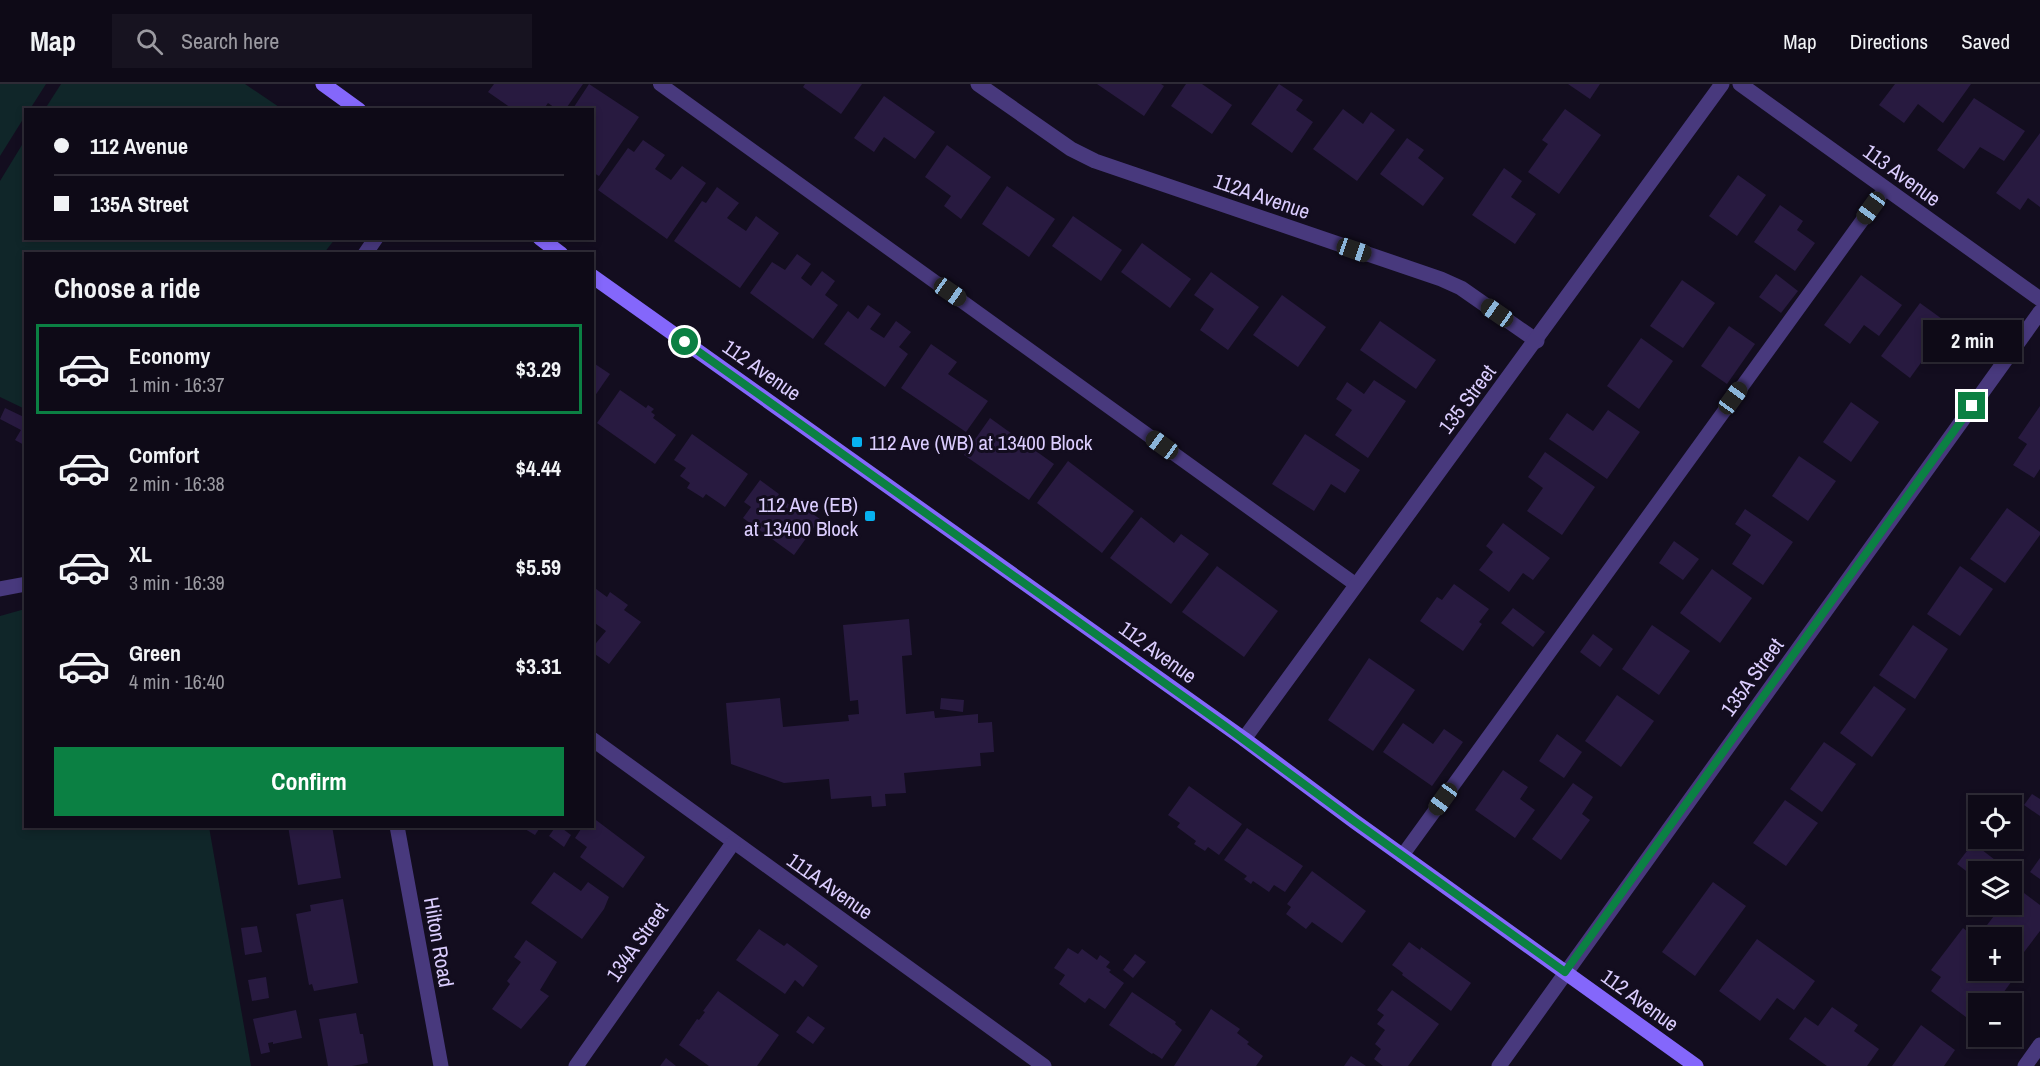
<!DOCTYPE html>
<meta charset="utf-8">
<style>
body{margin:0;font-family:"Archivo Narrow",sans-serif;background:#171320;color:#f1f3f6;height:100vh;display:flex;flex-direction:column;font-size:22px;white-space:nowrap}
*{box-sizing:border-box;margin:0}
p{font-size:20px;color:#9b9aa1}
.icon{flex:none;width:33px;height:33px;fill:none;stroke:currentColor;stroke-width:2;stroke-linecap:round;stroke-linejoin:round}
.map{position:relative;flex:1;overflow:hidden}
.drawer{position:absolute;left:24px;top:168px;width:570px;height:576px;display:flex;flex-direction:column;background:#0e0a17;border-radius:0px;box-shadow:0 3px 9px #0003,0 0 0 2px #2e2b36}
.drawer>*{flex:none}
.guide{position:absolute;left:24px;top:24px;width:570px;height:132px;border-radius:0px;box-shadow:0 3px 9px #0003,0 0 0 2px #2e2b36;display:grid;align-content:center;height:132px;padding:0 30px;background:#0e0a17}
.fabs{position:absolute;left:1968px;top:711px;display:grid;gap:12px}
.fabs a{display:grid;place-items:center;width:54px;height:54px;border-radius:0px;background:#0e0a17;box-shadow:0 3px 9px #0003,0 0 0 2px #2e2b36;font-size:30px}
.end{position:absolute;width:27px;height:27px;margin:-14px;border:8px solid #0b8043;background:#fff;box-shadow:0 0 0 3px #fff}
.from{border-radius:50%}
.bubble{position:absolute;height:42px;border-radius:0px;background:#0e0a17;box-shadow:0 3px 9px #0003,0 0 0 2px #2e2b36;font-size:20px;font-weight:800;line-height:42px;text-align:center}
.car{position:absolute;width:18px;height:36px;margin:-18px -9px;border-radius:8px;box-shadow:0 0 4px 2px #0007;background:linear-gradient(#222 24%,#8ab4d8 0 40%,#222 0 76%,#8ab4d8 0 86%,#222 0)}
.guide b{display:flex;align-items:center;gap:21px;height:57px;font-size:22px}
.guide b+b{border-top:2px solid #2e2b36}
.guide i{width:15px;height:15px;background:#f1f3f6}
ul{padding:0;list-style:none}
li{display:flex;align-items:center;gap:18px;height:90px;margin:0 12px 9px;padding:0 18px;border:3px solid transparent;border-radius:0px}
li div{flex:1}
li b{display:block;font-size:22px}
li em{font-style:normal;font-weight:800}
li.selected{border-color:#0b8043}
li>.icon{width:54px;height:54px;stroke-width:1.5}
h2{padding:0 30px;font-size:27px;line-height:72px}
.action{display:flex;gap:12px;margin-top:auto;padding:12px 30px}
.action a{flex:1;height:69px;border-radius:0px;background:#0b8043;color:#fff;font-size:24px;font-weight:800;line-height:69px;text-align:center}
header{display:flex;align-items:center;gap:36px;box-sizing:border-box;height:84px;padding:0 30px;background:#0e0a17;border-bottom:2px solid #2e2b36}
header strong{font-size:28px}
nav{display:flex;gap:33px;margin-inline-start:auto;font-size:21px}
.search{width:420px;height:54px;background:#171320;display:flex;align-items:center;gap:15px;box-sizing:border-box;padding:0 21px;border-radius:0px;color:#9b9aa1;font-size:22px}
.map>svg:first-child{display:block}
.green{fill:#102629}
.building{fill:#281a40}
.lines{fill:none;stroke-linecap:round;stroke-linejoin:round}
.service{stroke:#48397d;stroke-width:14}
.minor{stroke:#48397d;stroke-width:15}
.secondary{stroke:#8467fb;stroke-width:15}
.route{stroke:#0b8043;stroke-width:8}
.poi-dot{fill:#07b1f0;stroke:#130d1f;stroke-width:2}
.labels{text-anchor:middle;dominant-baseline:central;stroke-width:6;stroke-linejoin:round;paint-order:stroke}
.street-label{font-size:21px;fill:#dbcdfe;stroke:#130d1f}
.poi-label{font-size:21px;fill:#dbcdfe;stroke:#130d1f;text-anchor:start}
</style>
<header>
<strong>Map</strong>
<div class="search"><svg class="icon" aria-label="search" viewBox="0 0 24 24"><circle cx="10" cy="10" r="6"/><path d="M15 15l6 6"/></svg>Search here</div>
<nav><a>Map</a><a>Directions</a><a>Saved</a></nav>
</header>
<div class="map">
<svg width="2040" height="982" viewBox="0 0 2040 982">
<rect width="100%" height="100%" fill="#130d1f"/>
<g class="green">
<polygon points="0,0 46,0 30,25 26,26 25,32 0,72"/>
<polygon points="61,0 245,0 282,25 45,25"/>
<polygon points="25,56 26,154 335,155 324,169 26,170 25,325 0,313 0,97"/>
<polygon points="25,525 26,742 209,743 251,982 0,982 0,532"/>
</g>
<g class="building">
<polygon points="494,0 583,0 565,26 558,26 548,19 543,26 514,26 488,8"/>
<polygon points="589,0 639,33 599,92 592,88 592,26 572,26"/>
<polygon points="805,0 862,0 841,30 803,3"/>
<polygon points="1097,0 1161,0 1164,2 1144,32"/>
<polygon points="1186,0 1202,0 1232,21 1212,50 1171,22"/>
<polygon points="1279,0 1303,16 1296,26 1313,38 1292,69 1251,40"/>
<polygon points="1568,0 1600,0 1590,15"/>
<polygon points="1895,0 1971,0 1943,39 1918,20 1904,39 1879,21"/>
<polygon points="884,12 935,48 915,75 884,53 874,68 854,54"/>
<polygon points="1974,14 2025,47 2004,77 1980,63 1964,85 1937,66"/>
<polygon points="1343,25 1363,40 1371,28 1395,46 1357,97 1313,65"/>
<polygon points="1565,25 1601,51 1559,110 1528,88 1548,60 1542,56"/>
<polygon points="2040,49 2040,123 2028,114 2020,126 1996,109"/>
<polygon points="1407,54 1424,66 1418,74 1444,94 1423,122 1380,90"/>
<polygon points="643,56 665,71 655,85 671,96 682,82 706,99 667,155 598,106 628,64 634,68"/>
<polygon points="947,61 991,93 961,135 944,122 951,112 925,93"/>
<polygon points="1504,84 1522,97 1511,113 1536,130 1515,160 1472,131"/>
<polygon points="1738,91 1766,111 1737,152 1709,132"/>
<polygon points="1007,102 1055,135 1029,173 982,140"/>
<polygon points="717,103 739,119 727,134 746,147 756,132 779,149 740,204 674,157 702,117 706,119"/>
<polygon points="1780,121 1803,137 1797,146 1815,159 1795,187 1754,158"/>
<polygon points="1073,132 1122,166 1101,197 1052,162"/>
<polygon points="1142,159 1191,195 1170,224 1121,188"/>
<polygon points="797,170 811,180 801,194 811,202 822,187 835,197 825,211 838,221 813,255 750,209 772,178 785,186"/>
<polygon points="1211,188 1259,223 1228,266 1200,246 1214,225 1194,211"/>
<polygon points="1776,190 1798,207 1781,229 1759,213"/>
<polygon points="1861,191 1902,221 1879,252 1864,241 1850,260 1824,241"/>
<polygon points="1682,196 1715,219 1683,264 1650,242"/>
<polygon points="1282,211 1326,243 1298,283 1253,251"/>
<polygon points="1920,219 1949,240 1910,294 1881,272"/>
<polygon points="868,221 881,230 870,245 884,254 896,237 911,248 899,263 908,270 885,303 824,260 848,227 858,235"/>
<polygon points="1380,237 1436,276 1416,305 1360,266"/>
<polygon points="1729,242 1755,260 1727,300 1701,282"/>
<polygon points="1641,254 1673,277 1639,325 1607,302"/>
<polygon points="931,260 957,278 948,290 988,317 966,348 901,304"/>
<polygon points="592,278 610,290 592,316"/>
<polygon points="1374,296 1406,317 1368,374 1335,351 1352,326 1336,315 1347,298 1364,310"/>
<polygon points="620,306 646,324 648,321 654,325 651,328 655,331 653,334 676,351 655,380 597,339"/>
<polygon points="1851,318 1879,338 1851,378 1823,358"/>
<polygon points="2040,322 2040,385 2034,394 2013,381 2027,360 2018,354"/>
<polygon points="5,324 26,334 26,362 15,356 21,346 0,335"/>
<polygon points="1608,326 1640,348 1607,395 1549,355 1567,329 1593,347"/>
<polygon points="990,334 1054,380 1029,416 964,371"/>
<polygon points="692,350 748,390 725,423 706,410 703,414 687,404 690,399 680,392 686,384 674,376"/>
<polygon points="1305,350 1360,386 1345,409 1331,400 1314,427 1272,400"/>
<polygon points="1545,368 1595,403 1562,451 1527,427 1543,404 1528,393"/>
<polygon points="1799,372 1836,397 1808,437 1772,412"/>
<polygon points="1068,377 1134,427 1102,469 1037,419"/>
<polygon points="760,396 779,410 778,412 800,429 804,424 820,435 794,471 743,434 751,423 744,418"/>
<polygon points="2007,424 2040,448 2040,451 2005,499 1970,475"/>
<polygon points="1745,425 1793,458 1763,501 1732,480 1751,451 1735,440"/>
<polygon points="1141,433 1174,459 1181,450 1209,470 1171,520 1110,474"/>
<polygon points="1503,439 1550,474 1533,496 1523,489 1509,508 1479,486 1493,468 1486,462"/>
<polygon points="1674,457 1699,475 1683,496 1659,479"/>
<polygon points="1217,482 1278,527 1244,573 1182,528"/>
<polygon points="1960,482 1993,505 1960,552 1927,530"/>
<polygon points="1712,485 1752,514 1720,559 1680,529"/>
<polygon points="1454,500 1489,525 1479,538 1482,540 1463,567 1420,537 1437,513 1442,516"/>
<polygon points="592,502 607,513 610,508 628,521 624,526 641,538 609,580 592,568 592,564 606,547 592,537"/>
<polygon points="1513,524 1545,548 1533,563 1501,539"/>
<polygon points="909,535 912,571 902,572 906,630 934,627 935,634 978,630 978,639 992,638 994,668 980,669 981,682 904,689 906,709 885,710 886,722 872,723 871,712 831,715 829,695 784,699 731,680 726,619 780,614 783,643 849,637 848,631 859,630 858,616 850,617 843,541"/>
<polygon points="1652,541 1690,567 1659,611 1622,585"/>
<polygon points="1913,541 1948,565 1915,615 1879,591"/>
<polygon points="1593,550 1613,565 1600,583 1580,568"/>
<polygon points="1369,574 1415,606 1373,667 1328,636"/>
<polygon points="1874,602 1906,625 1872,673 1840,649"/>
<polygon points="1617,611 1654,637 1621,683 1585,657"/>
<polygon points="941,614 964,616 963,628 940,625"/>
<polygon points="1403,639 1433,660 1444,645 1463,658 1432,702 1383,668"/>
<polygon points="1557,650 1582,668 1564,694 1539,677"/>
<polygon points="1824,658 1856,680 1822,728 1790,705"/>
<polygon points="1503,686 1528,703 1520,715 1535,726 1515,754 1475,726"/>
<polygon points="1573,699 1593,713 1582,730 1590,736 1561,776 1532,755"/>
<polygon points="1189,702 1242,740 1219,771 1208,763 1205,767 1194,760 1196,757 1177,743 1180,739 1168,731"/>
<polygon points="2032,710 2040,715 2040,732 2024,721"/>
<polygon points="1785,716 1818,739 1786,782 1753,759"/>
<polygon points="592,733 645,773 623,804 580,773 587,763 575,754 583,742 592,742"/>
<polygon points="288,742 332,742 341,794 298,801"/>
<polygon points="527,742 541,742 535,751 525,745"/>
<polygon points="556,742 559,742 571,751 564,763 549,752"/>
<polygon points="1247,744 1303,782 1285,808 1274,801 1269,808 1253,797 1251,800 1244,795 1247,792 1224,776"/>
<polygon points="1973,759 1999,779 1993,788 1978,788 1978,796 1957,780"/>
<polygon points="2040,774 2040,795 2030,788"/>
<polygon points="1312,787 1366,827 1342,859 1312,838 1306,845 1286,830 1291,823 1287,820"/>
<polygon points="554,788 581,807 588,798 609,813 604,825 582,855 531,819"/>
<polygon points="1713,798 1746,822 1695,892 1662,868"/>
<polygon points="2016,803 2040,821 2040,847 2021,872 2012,865 2012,854 1996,854 1984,845 2003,820 2012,820 2012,808"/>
<polygon points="343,815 358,899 314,907 312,900 309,901 296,830 311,827 310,821"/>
<polygon points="257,842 262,868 245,871 241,844"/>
<polygon points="1963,844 1978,856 1978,886 2012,886 2012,880 2020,886 1995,920 1978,920 1978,942 1931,907 1941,893 1931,886"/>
<polygon points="759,845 784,862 787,859 818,882 803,903 795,896 785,910 736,876"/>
<polygon points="1757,855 1815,897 1794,926 1777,914 1760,937 1719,907"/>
<polygon points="526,856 557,878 540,906 549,912 521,945 492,925 510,900 507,897 521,878 514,873"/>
<polygon points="1409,858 1420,866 1421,863 1471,899 1451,927 1402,891 1403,889 1392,881"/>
<polygon points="1068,864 1078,870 1082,865 1097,876 1100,871 1110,878 1106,883 1111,886 1109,888 1124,899 1105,925 1089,914 1085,919 1059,900 1065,891 1054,884"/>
<polygon points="1135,870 1146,878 1133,894 1123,886"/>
<polygon points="266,893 269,914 252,917 248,896"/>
<polygon points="1392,906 1439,940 1408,982 1383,982 1374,975 1381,965 1375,960 1385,946 1377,940 1384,931 1377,926"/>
<polygon points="718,907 779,951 757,982 709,982 679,961 697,935 699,936 705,928 703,927"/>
<polygon points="1132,908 1176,938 1175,940 1182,946 1162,975 1153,969 1152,970 1109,941"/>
<polygon points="1832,923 1858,941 1854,947 1879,965 1867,982 1827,982 1789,955 1805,933 1818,942"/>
<polygon points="1211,925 1240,945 1237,949 1249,958 1247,960 1263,972 1256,982 1174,982"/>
<polygon points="296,926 302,954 273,960 273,958 268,959 270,968 261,970 253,935"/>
<polygon points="356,929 360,950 363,950 368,979 352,982 328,982 319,935"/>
<polygon points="808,932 825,944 813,960 796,948"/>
<polygon points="1921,941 1955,966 1944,982 1892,982"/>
<polygon points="1351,972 1366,982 1344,982"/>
<polygon points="666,974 676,982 660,982"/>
</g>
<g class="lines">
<g class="service">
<polyline points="660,0 1355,500"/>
<polyline points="1402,772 1885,105"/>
</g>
<g class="minor">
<polyline points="978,0 1071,65 1095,77 1441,195 1461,204 1537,257"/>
<polyline points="1740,0 2040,215"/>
<polyline points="365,170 376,154"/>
<polyline points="0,505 26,500"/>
<polyline points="592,655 1044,982"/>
<polyline points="1244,655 1722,0"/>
<polyline points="397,742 441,982"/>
<polyline points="576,982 733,759"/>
<polyline points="1499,982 2040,228"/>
<polyline points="2025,982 2040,961"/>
</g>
<g class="secondary">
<polyline points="323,0 359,26"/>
<polyline points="540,154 561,170"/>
<polyline points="592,192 1244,655 1354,737 1696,982"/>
</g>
</g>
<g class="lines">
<polyline class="route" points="685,258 1225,642 1354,737 1565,888 1972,322"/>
</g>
<g class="poi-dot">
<rect x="851" y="352" width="12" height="12" rx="3"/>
<rect x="864" y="426" width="12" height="12" rx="3"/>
</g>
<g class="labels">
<g class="street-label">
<text transform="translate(1902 91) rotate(36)">113 Avenue</text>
<text transform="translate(1262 112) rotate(19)">112A Avenue</text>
<text transform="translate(762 286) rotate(35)">112 Avenue</text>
<text transform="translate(1467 315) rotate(-53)">135 Street</text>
<text transform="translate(1158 568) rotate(36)">112 Avenue</text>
<text transform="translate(1752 593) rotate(-54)">135A Street</text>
<text transform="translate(830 802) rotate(35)">111A Avenue</text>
<text transform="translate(439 858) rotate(80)">Hilton Road</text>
<text transform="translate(637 858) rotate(-55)">134A Street</text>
<text transform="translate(1640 916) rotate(36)">112 Avenue</text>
</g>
<g class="poi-label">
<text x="869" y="358">112 Ave (WB) at 13400 Block</text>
<text x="858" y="420" text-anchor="end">112 Ave (EB)<tspan x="858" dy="24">at 13400 Block</tspan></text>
</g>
</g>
</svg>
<div class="fabs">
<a><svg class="icon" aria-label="locate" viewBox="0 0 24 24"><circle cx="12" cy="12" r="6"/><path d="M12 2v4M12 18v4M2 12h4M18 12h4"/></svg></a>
<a><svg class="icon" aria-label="layers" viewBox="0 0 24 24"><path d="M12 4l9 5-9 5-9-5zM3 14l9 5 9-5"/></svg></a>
<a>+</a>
<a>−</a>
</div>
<i class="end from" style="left:685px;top:258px"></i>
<i class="end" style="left:1972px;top:322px"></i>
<div class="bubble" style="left:1923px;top:236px;width:99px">2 min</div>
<i class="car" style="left:1871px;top:124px;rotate:216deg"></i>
<i class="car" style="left:1354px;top:166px;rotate:109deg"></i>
<i class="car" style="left:950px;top:208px;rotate:125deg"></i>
<i class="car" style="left:1497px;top:229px;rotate:305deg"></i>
<i class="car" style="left:1733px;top:314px;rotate:36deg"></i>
<i class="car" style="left:1162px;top:361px;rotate:306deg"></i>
<i class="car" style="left:1443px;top:715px;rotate:216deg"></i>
<div class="guide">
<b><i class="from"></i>112 Avenue</b>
<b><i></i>135A Street</b>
</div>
<section class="drawer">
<h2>Choose a ride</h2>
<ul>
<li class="selected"><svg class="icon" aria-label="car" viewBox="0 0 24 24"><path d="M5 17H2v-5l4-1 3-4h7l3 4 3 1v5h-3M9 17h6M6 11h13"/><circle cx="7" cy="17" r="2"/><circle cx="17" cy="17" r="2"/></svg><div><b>Economy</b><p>1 min · 16:37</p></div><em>$3.29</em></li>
<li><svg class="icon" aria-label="car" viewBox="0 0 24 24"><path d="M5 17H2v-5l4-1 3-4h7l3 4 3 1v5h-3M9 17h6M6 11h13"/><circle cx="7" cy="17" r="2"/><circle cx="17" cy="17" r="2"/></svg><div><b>Comfort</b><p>2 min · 16:38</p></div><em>$4.44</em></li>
<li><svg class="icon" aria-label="car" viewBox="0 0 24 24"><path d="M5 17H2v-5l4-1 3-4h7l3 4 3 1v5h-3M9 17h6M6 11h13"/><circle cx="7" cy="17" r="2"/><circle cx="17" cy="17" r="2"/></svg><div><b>XL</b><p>3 min · 16:39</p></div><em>$5.59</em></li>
<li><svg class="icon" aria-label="car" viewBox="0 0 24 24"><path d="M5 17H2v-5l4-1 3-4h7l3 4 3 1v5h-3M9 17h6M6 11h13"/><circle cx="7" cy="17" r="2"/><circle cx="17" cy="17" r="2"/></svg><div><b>Green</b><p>4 min · 16:40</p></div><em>$3.31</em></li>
</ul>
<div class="action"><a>Confirm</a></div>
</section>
</div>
